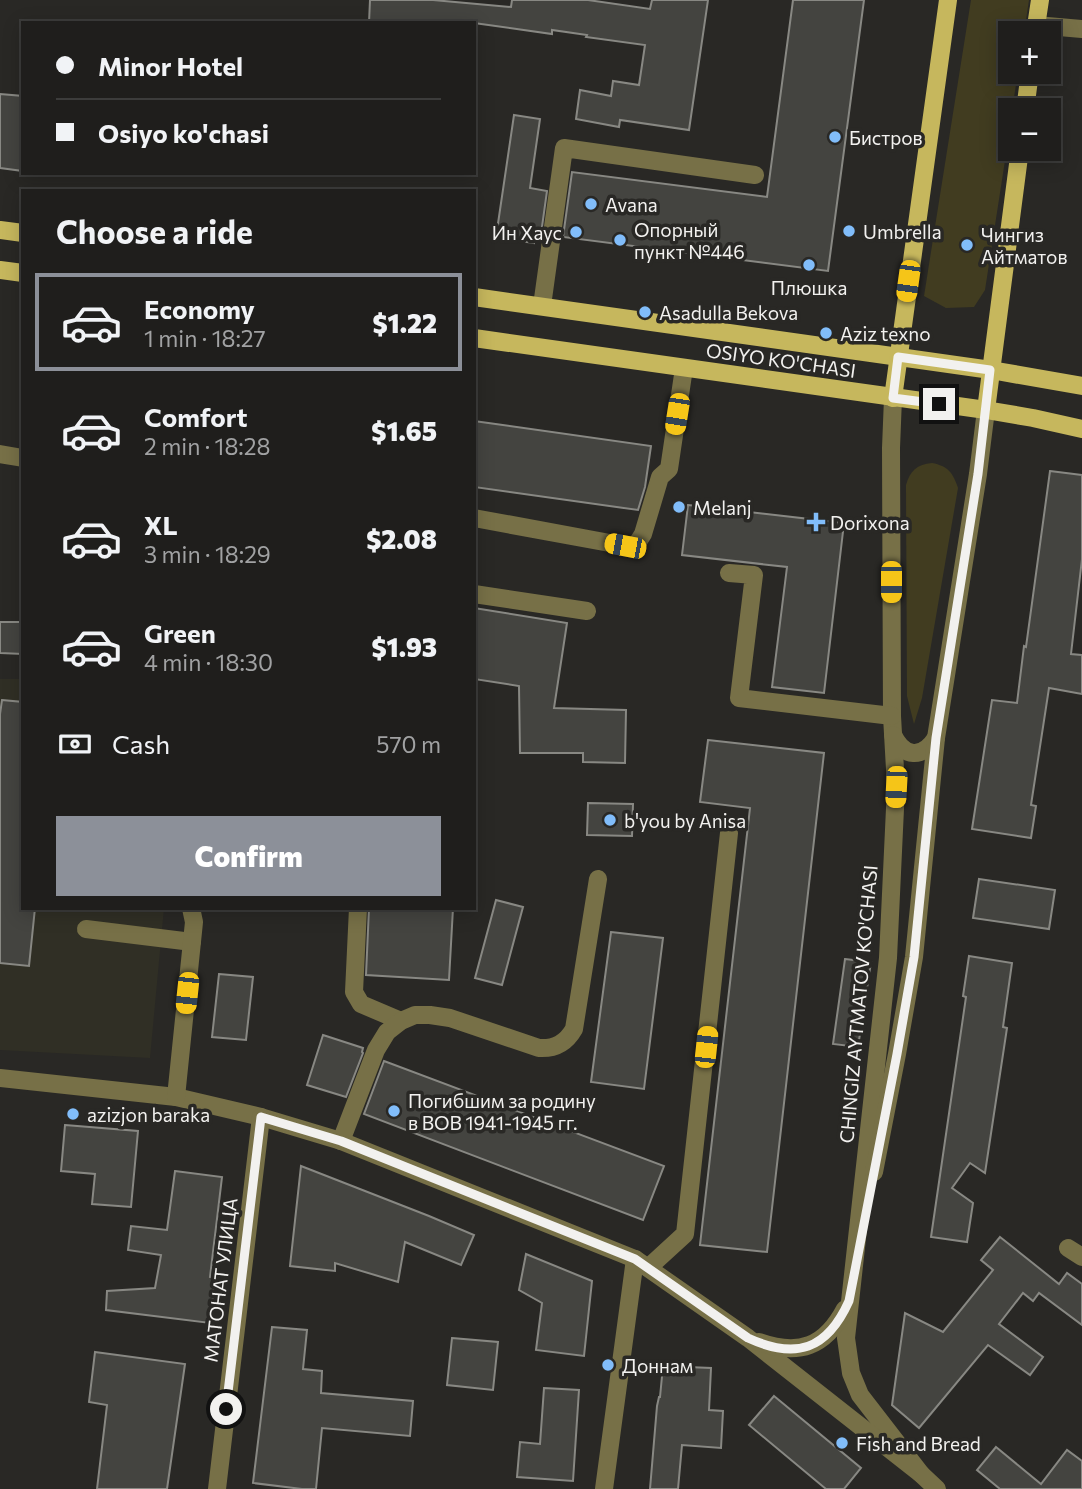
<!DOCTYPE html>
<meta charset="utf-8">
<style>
body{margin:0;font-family:Commissioner,sans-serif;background:#2c2b29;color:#f1f3f6;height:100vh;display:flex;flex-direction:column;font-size:26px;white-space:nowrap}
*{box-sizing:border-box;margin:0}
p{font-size:23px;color:#a1a2a3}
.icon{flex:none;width:38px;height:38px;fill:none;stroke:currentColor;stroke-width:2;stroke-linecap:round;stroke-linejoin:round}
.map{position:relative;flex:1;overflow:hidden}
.sheet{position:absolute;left:21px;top:189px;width:455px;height:721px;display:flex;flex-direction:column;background:#1f1e1c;border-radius:0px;box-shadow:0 4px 18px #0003,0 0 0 2px #3c3c3b}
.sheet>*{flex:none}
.top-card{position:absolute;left:21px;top:21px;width:455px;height:154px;border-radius:0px;box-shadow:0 4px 18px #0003,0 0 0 2px #3c3c3b;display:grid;align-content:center;height:154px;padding:0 35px;background:#1f1e1c}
.buttons{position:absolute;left:998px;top:21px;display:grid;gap:14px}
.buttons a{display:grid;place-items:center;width:63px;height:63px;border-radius:0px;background:#1f1e1c;box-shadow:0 4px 18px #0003,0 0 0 2px #3c3c3b;font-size:35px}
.end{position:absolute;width:32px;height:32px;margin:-16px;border:9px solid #f2f1ef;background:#111;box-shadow:0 0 0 4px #111}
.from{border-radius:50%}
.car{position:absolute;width:21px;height:42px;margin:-21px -10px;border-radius:9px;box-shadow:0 0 5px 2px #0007;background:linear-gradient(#f5c518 24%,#345 0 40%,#f5c518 0 76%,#345 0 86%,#f5c518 0)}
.top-card b{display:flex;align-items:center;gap:24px;height:66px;font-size:26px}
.top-card b+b{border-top:2px solid #3c3c3b}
.top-card i{width:18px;height:18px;background:#f1f3f6}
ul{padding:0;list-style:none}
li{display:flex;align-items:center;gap:21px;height:98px;margin:0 14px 10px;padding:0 21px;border:4px solid transparent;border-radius:0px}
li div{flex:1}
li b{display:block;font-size:26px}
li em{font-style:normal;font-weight:800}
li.current{border-color:#8c9099}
li>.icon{width:63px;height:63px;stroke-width:1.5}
h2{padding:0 35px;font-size:32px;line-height:84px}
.pay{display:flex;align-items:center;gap:18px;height:77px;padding:0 35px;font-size:26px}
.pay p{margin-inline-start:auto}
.cta{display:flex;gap:14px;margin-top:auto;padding:14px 35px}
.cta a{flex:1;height:80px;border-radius:0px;background:#8c9099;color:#fff;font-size:28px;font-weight:800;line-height:80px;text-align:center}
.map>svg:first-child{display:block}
.built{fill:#302f25}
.green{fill:#413c20}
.building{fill:#444440;stroke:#888883;stroke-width:2}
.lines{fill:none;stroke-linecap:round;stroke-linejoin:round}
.minor{stroke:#777047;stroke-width:18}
.major{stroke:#c6b75d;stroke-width:18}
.route{stroke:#f2f1ef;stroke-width:9}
.poi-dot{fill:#81bdfa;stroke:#292825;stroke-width:2.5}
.labels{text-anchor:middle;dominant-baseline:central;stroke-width:7;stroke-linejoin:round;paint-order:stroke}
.poi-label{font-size:19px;fill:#f2f1ef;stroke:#292825;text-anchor:start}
.street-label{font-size:19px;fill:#f2f1ef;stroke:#292825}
</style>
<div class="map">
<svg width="1082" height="1489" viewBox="0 0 1082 1489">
<rect width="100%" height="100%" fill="#292825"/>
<polygon class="built" points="0,679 23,679 23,908 164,908 150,1058 0,1050"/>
<g class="green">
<polygon points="971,0 1029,0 1024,33 1010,33 1010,72 1018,72 1012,110 1010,110 1010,128 985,290 974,307 946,308 924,296"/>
<path d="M 932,463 C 948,466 953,473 958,488 L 922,698 L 914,724 L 907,696 L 906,485 C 910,471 917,464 932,463 Z"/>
</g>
<g class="building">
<polygon points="370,0 433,0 511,7 512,0 588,0 650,9 652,0 708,0 689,130 620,120 619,127 576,119 580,90 611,96 613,81 639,85 645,45 586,37 587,35 552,30 552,34 474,23 369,23"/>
<polygon points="793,0 864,0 828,271 563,237 572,172 767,197"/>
<polygon points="0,94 23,96 23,171 0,168"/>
<polygon points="514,115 540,119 530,188 547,191 541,234 536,234 534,243 496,237"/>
<polygon points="474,421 651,446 645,487 638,510 474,487"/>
<polygon points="1050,471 1082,475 1082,559 1071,654 1082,655 1082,694 1049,688 1031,805 1036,806 1031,838 972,829 992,700 1017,703 1024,646 1026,647"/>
<polygon points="688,505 844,523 824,693 772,687 787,567 682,555"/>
<polygon points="474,608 567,623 554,708 626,710 625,763 583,762 583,753 520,753 519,686 474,679"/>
<polygon points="0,622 23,622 23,654 0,653"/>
<polygon points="2,700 23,702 23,908 35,908 29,966 0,963 0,714"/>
<polygon points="708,740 824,753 767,1252 700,1245 750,808 700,802"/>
<polygon points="588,803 633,804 632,836 587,835"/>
<polygon points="979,879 1055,890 1049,929 973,918"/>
<polygon points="496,900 523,907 502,985 475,978"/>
<polygon points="369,908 453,908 449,980 366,975"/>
<polygon points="611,932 663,938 644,1089 591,1082"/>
<polygon points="969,956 1012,963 1003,1027 1007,1028 985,1173 970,1163 952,1188 973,1203 967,1242 931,1237 966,997 963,996"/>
<polygon points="845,959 871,962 858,1047 833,1044"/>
<polygon points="219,974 253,977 246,1040 212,1037"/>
<polygon points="323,1035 363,1048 362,1052 363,1053 346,1097 307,1085"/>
<polygon points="384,1061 664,1166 643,1220 364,1114"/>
<polygon points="65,1125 138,1131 131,1207 92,1204 95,1174 61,1171"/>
<polygon points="301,1166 429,1216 474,1235 461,1265 405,1242 398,1282 335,1263 335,1271 290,1266"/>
<polygon points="175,1171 222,1177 210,1277 215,1278 210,1323 106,1310 107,1291 155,1288 161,1255 128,1250 131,1226 167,1230"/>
<polygon points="1000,1237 1059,1284 1067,1273 1082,1284 1082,1325 1039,1293 1033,1301 1023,1293 999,1324 1043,1357 1030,1375 988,1345 919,1428 892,1405 905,1313 943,1332 993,1270 981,1260"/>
<polygon points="526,1254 592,1281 584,1356 536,1350 542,1303 519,1290"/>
<polygon points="272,1327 307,1330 303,1369 322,1371 321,1393 413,1401 410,1436 322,1428 316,1489 302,1489 253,1483"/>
<polygon points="452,1338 498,1342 493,1390 447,1385"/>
<polygon points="95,1352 185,1364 167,1489 97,1489 107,1405 89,1402"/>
<polygon points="663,1366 711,1368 709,1410 723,1411 721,1448 682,1445 678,1489 650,1489 657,1406 659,1397 660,1397"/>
<polygon points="544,1388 579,1390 573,1481 517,1477 520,1442 540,1444"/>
<polygon points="774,1396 861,1468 844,1489 826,1489 749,1425"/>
<polygon points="996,1447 1041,1484 1067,1450 1082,1461 1082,1489 1000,1489 977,1470"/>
</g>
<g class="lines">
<g class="minor">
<polyline points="1036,25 1082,29"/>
<polyline points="542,306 564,148 755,175"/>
<polyline points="893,398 891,448 892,716 896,787 888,958 846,1338 851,1373 860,1395 921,1474"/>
<polyline points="0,454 23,458"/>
<polyline points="474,518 626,546 636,545 643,534 660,477 669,469 684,368"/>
<polyline points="729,573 754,575 739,698 892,716"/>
<polyline points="474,594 587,611"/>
<path d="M 893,735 C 904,758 922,759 936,738"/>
<polyline points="358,908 354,992 361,1004 401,1021"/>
<polyline points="86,929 192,942"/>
<polyline points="0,1078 176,1097 261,1117 341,1141 635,1259 748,1338 921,1474 937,1489"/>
<polyline points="176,1097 194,922 191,908"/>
<path d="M 341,1141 L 376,1050 L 387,1032 L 401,1021 L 415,1015 L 430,1015 L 450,1018 L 539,1048 C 555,1049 566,1043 574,1029 L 598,879"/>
<polyline points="874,1172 897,1054 914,957 936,738 978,474 986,410"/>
<polyline points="1068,1248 1082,1257"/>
<polyline points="648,1268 685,1234 729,833"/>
<path d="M 759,1342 C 799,1356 825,1347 845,1309"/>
<polyline points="217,1489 261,1117"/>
<polyline points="604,1489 635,1259"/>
</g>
<g class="major">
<polyline points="1035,33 1040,0"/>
<polyline points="1025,110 1030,72"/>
<polyline points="0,230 23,233"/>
<polyline points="0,270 23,273"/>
<polyline points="474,297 991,370 1082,386"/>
<polyline points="474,338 986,410 1033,418 1082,429"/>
<polyline points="893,398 948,0"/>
<polyline points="986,410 1020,149"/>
</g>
</g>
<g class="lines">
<path class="route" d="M 226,1409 L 261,1117 L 341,1141 L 635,1259 L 748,1338 C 796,1360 827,1350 849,1301 L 897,1054 L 914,957 L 936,738 L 978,474 L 990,370 L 898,357 L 893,398 L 939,404"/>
</g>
<g class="poi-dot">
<circle cx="835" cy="137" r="7"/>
<circle cx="591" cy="204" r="7"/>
<circle cx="849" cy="231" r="7"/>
<circle cx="576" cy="232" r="7"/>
<circle cx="620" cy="240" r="7"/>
<circle cx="967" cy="245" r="7"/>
<circle cx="809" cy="265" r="7"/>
<circle cx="645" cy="312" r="7"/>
<circle cx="826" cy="333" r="7"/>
<circle cx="679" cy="507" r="7"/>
<path d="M812.5 511.5h7v7h7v7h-7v7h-7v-7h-7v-7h7z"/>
<circle cx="610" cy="820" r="7"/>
<circle cx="394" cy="1111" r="7"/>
<circle cx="73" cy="1114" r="7"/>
<circle cx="608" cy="1365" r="7"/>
<circle cx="842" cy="1443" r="7"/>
</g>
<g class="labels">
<g class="poi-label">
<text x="849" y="137">Бистров</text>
<text x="605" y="204">Avana</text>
<text x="634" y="229">Опорный<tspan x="634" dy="22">пункт №446</tspan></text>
<text x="863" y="231">Umbrella</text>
<text x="562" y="232" text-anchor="end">Ин Хаус</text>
<text x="981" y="234">Чингиз<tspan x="981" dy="22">Айтматов</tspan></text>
<text x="809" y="287" text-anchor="middle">Плюшка</text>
<text x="659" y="312">Asadulla Bekova</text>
<text x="840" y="333">Aziz texno</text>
<text x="693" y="507">Melanj</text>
<text x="830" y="522">Dorixona</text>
<text x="624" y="820">b'you by Anisa</text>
<text x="408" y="1100">Погибшим за родину<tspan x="408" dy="22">в ВОВ 1941-1945 гг.</tspan></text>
<text x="87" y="1114">azizjon baraka</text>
<text x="622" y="1365">Доннам</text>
<text x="856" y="1443">Fish and Bread</text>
</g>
<g class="street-label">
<text transform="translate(781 360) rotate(8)">OSIYO KO'CHASI</text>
<text transform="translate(858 1004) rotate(-85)">CHINGIZ AYTMATOV KO'CHASI</text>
<text transform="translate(220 1280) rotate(-83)">МАТОНАТ УЛИЦА</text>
</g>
</g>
</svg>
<div class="buttons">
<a>+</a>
<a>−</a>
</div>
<i class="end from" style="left:226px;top:1409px"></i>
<i class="end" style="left:939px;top:404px"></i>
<i class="car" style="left:908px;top:281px;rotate:188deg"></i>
<i class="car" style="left:677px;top:414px;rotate:189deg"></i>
<i class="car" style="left:625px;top:546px;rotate:281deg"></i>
<i class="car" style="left:891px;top:582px;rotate:180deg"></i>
<i class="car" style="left:896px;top:787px;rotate:183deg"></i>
<i class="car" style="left:187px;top:993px;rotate:186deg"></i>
<i class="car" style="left:706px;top:1047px;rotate:6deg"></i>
<div class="top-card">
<b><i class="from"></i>Minor Hotel</b>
<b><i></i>Osiyo ko'chasi</b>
</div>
<section class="sheet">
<h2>Choose a ride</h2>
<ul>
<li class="current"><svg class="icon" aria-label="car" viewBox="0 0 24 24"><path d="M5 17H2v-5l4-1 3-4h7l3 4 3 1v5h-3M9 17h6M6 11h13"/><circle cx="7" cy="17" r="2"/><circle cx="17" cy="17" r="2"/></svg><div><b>Economy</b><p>1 min · 18:27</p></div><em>$1.22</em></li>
<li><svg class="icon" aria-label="car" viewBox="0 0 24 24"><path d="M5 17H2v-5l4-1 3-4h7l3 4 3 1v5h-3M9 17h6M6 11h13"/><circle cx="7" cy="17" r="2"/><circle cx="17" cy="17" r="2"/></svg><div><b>Comfort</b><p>2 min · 18:28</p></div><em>$1.65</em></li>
<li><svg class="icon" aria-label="car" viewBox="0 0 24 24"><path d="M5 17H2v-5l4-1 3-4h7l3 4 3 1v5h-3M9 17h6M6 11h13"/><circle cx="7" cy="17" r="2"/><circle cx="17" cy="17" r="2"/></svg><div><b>XL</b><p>3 min · 18:29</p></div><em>$2.08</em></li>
<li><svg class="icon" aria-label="car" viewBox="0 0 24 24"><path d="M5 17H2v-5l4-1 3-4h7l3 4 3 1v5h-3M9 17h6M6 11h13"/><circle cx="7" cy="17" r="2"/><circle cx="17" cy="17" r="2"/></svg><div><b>Green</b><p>4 min · 18:30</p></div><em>$1.93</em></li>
</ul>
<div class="pay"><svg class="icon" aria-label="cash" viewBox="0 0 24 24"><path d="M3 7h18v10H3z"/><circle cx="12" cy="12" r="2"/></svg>Cash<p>570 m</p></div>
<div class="cta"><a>Confirm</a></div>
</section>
</div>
